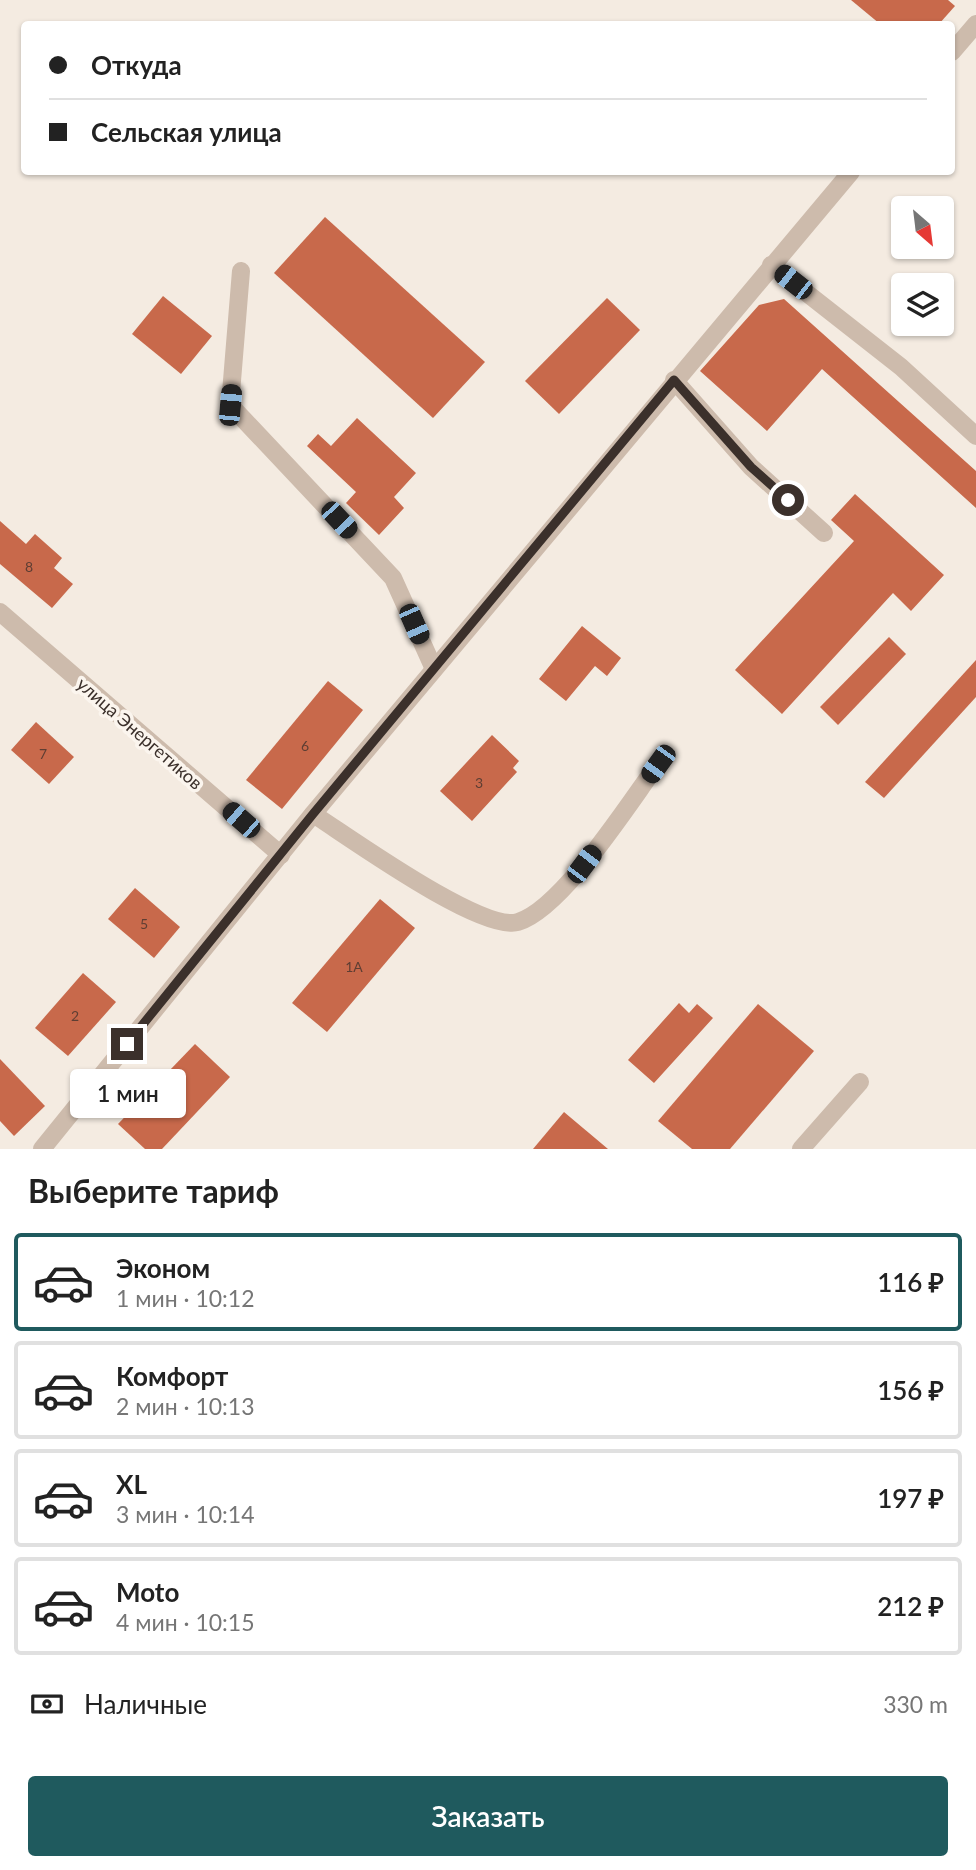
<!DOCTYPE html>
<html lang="ru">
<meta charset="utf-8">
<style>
body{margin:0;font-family:Lato,sans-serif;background:#f2f2f2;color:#222;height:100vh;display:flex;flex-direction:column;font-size:26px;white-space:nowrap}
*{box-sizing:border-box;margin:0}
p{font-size:23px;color:#767676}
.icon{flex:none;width:38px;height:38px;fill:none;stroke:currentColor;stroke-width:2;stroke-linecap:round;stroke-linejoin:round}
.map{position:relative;height:1149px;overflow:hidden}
.side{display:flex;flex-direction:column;background:#fff;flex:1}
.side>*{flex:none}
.banner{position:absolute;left:21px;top:21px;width:934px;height:154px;border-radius:7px;box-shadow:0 2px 5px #0004;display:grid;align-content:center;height:154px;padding:0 28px;background:#fff}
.needle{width:46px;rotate:152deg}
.buttons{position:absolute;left:891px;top:196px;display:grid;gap:14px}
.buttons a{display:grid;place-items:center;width:63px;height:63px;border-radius:7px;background:#fff;box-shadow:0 2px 5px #0004;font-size:35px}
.end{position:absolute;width:32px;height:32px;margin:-16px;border:9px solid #3b302b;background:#fff;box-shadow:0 0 0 4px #fff}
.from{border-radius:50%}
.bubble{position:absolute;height:49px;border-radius:7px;background:#fff;box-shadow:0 2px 5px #0004;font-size:23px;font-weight:600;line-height:49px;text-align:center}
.car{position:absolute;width:21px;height:42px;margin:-21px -10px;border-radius:9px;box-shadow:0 0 5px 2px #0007;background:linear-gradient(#222 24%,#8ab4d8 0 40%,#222 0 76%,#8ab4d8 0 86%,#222 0)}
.banner b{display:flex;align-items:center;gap:24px;height:66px;font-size:26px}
.banner b+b{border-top:2px solid #e0e0e0}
.banner i{width:18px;height:18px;background:#222}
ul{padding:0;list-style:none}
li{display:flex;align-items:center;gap:21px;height:98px;margin:0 14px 10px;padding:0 14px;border:4px solid #e0e0e0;border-radius:7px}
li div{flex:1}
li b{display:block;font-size:26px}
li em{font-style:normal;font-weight:600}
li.current{border-color:#1f5a5e}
li>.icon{width:63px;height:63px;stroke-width:1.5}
h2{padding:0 28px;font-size:32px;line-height:84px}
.pay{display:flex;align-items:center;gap:18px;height:77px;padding:0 28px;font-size:26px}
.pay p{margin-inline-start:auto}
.button{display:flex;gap:14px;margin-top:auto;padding:14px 28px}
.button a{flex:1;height:80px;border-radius:7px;background:#1f5a5e;color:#fff;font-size:28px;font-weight:600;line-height:80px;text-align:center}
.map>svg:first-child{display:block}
.building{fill:#c8694b}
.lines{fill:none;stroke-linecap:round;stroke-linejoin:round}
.minor{stroke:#cdbbac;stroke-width:18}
.route{stroke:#3b302b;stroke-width:9}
.labels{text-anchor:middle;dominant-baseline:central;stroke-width:7;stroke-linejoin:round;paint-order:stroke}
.number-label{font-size:14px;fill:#5e3e33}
.street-label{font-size:18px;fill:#3b302b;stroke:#fbf5ee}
</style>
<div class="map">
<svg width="976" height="1149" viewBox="0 0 976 1149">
<rect width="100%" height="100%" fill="#f4ebe1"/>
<g class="building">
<polygon points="851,0 948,0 955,6 939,24 880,24"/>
<polygon points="325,217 485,362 433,418 274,273"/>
<polygon points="163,296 212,336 181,374 132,334"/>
<polygon points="607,298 640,330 559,414 525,381"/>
<polygon points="784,299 976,471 976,508 822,369 767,431 700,371 759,305"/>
<polygon points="357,418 416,473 394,497 404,508 379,535 346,503 356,492 307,446 318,434 331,446"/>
<polygon points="855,494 944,575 911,611 893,593 782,714 735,670 854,541 831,520"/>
<polygon points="0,521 26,544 35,534 62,558 54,568 73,584 52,608 0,564"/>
<polygon points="582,626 621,658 607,676 595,666 566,701 539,679"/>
<polygon points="889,637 906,654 838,725 820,707"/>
<polygon points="976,660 976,697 884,798 865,782"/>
<polygon points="328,681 363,710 282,809 246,780"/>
<polygon points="36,722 74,757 49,784 11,750"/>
<polygon points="492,735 519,761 513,768 517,772 472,821 440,791"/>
<polygon points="135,888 180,927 154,958 108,919"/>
<polygon points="380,899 415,928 327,1032 292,1003"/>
<polygon points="83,973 116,1002 68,1056 35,1028"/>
<polygon points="679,1003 689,1013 697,1004 713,1018 654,1083 628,1060"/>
<polygon points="758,1004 814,1051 730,1149 692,1149 658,1121"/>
<polygon points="195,1044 230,1077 162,1149 145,1149 118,1124"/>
<polygon points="0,1059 45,1106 14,1136 0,1121"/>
<polygon points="564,1112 608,1149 533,1149"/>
</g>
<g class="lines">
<g class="minor">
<polyline points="952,52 976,24"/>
<polyline points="771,265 901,367 976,436"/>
<polyline points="241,271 230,405 393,578 434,669"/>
<polyline points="674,380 751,467 824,533"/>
<polyline points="0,612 281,855"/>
<path d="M 313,814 C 349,837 482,933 518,922 C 562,909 629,803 658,764"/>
<polyline points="42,1149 313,814 851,172"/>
<polyline points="801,1149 860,1082"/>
</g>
</g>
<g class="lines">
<polyline class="route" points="127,1044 313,814 674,380 751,467 788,500"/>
</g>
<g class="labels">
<g class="number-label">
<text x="29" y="566">8</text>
<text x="305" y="745">6</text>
<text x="43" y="753">7</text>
<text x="479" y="782">3</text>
<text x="144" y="923">5</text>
<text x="354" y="966">1А</text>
<text x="75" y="1015">2</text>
</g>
<g class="street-label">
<text transform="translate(140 733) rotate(41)">улица Энергетиков</text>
</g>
</g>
</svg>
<div class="buttons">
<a><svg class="needle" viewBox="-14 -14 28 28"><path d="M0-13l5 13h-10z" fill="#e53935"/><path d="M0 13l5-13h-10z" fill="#767676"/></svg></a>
<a><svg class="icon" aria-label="layers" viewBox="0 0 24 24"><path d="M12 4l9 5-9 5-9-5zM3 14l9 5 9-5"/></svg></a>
</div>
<i class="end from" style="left:788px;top:500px"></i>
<i class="end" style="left:127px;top:1044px"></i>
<div class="bubble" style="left:70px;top:1069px;width:116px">1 мин</div>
<i class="car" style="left:793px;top:282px;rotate:308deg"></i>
<i class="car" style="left:230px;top:405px;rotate:5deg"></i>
<i class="car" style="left:339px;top:520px;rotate:137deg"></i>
<i class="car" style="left:414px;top:624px;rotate:156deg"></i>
<i class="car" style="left:658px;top:764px;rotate:216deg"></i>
<i class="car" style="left:241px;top:820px;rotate:311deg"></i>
<i class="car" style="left:584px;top:864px;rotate:37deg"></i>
<div class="banner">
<b><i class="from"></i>Откуда</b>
<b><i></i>Сельская улица</b>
</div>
</div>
<section class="side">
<h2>Выберите тариф</h2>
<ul>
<li class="current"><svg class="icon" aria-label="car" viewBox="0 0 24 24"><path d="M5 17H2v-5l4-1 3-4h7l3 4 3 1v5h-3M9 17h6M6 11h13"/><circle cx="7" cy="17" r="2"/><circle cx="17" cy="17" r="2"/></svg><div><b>Эконом</b><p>1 мин · 10:12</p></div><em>116 ₽</em></li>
<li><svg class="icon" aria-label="car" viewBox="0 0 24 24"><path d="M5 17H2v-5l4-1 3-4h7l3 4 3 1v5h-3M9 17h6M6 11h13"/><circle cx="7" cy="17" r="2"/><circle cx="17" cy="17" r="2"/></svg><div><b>Комфорт</b><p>2 мин · 10:13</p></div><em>156 ₽</em></li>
<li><svg class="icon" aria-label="car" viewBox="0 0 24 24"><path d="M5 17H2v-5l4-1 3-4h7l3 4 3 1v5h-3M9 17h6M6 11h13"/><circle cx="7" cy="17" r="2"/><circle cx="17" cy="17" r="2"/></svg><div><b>XL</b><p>3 мин · 10:14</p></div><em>197 ₽</em></li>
<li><svg class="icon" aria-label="car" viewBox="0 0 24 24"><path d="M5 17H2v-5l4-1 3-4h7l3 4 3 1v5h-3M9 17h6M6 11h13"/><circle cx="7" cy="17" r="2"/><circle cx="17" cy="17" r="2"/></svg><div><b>Moto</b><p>4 мин · 10:15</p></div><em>212 ₽</em></li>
</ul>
<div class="pay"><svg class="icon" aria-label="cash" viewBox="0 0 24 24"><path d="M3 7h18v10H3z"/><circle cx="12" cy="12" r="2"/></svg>Наличные<p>330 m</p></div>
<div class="button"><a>Заказать</a></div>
</section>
